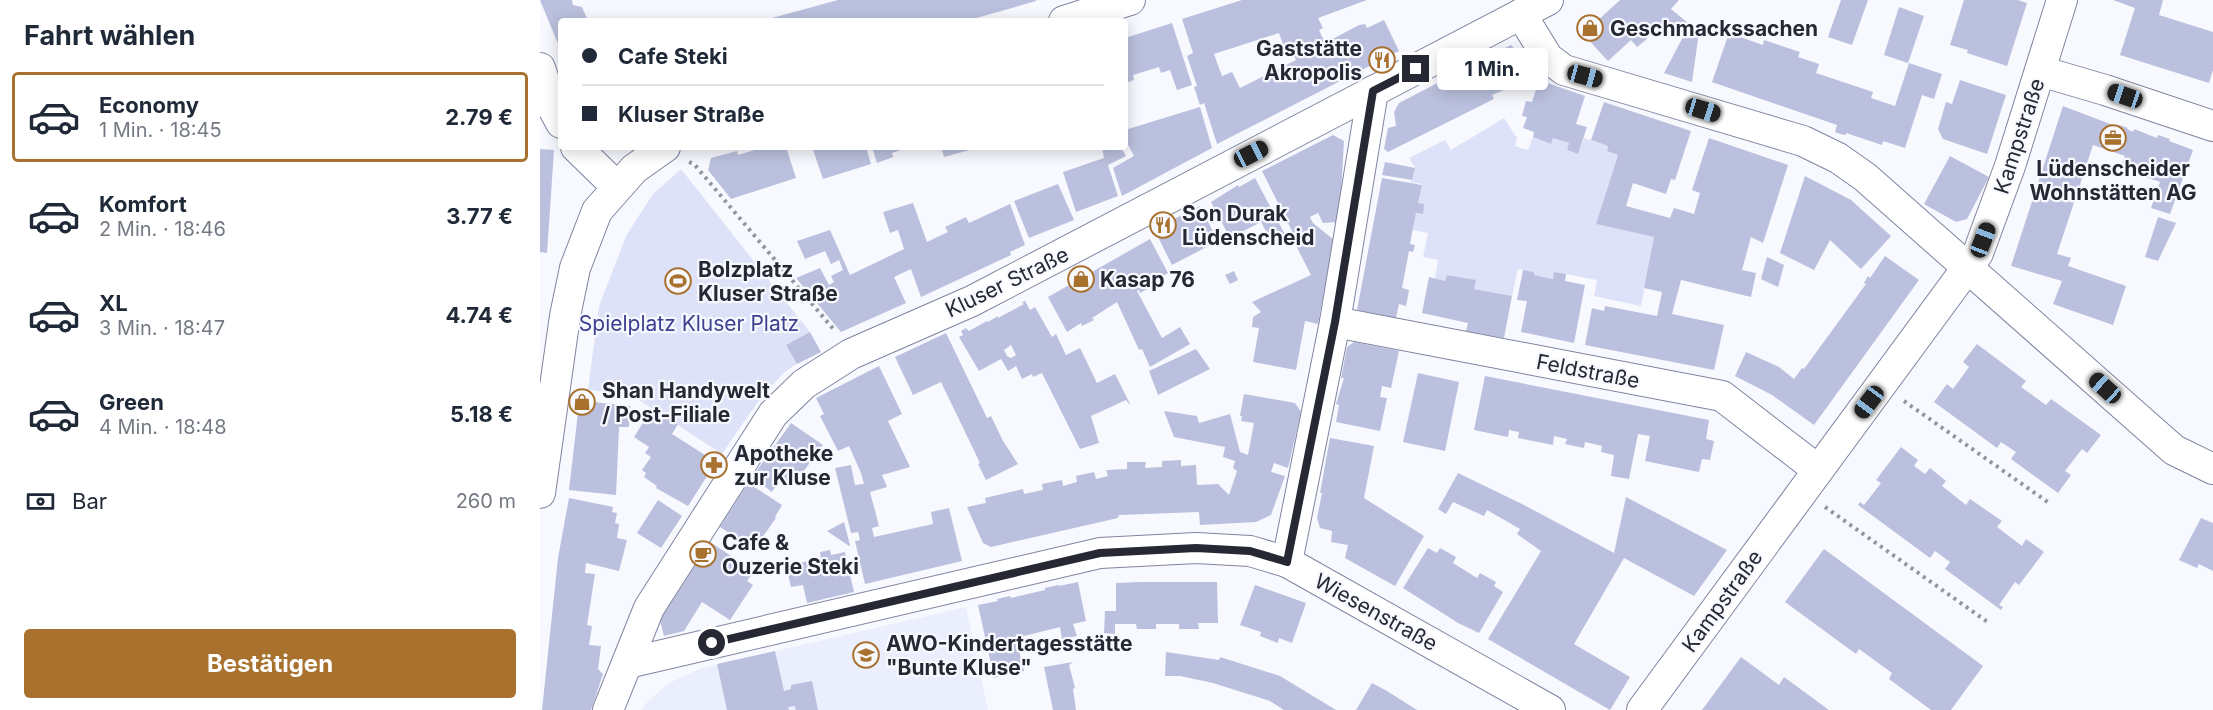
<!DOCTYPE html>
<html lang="de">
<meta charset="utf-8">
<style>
body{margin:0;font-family:Inter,sans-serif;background:#f6f6f7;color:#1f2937;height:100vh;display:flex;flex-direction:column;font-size:22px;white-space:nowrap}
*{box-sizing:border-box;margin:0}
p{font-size:20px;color:#747a83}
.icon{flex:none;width:33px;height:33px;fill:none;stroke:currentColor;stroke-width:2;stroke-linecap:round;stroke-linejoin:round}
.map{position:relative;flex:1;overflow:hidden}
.details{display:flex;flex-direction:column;background:#fff;width:540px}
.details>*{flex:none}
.top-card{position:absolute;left:18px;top:18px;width:570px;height:132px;border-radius:6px;box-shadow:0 3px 15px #0003;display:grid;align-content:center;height:132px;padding:0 24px;background:#fff}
.end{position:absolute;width:27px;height:27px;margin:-14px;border:8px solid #262834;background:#fff;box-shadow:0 0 0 3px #fff}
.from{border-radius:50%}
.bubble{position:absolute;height:42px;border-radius:6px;background:#fff;box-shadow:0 3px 15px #0003;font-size:20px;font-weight:700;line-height:42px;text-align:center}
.car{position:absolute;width:18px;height:36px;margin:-18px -9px;border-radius:8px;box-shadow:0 0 4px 2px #0007;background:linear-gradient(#222 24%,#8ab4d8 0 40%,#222 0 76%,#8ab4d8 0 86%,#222 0)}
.top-card b{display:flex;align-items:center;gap:21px;height:57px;font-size:22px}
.top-card b+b{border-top:2px solid #e0e1e3}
.top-card i{width:15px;height:15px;background:#1f2937}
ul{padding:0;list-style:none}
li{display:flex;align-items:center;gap:18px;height:90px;margin:0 12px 9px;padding:0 12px;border:3px solid transparent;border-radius:6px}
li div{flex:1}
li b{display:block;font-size:22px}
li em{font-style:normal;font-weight:700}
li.on{border-color:#a9712e}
li>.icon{width:54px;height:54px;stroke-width:1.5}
h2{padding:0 24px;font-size:27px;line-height:72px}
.pay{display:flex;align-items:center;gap:15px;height:66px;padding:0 24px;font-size:22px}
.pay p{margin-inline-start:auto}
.cta{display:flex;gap:12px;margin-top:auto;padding:12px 24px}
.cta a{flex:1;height:69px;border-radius:6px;background:#a9712e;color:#fff;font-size:24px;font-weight:700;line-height:69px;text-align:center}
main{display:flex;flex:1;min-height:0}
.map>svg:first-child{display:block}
.built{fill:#ebeefd}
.green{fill:#dee2f8}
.building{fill:#bbc0de;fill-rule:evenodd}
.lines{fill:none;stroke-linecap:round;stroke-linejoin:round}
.minor-casing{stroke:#7f84a0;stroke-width:32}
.path{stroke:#93959e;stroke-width:4;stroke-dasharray:3 4.5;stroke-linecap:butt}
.minor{stroke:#fff;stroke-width:30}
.route{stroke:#262834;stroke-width:8}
.labels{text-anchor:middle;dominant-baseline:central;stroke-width:4.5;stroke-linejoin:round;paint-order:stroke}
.poi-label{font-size:21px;font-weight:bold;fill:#262834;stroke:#f7f9ff;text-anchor:start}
.street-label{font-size:21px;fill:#262834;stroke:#f7f9ff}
.park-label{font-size:21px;fill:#3d4190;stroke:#f7f9ff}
</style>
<main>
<section class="details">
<h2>Fahrt wählen</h2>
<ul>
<li class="on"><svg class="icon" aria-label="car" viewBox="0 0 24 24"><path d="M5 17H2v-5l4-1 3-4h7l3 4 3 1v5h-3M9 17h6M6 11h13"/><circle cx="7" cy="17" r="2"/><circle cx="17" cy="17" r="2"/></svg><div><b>Economy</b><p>1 Min. · 18:45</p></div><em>2.79 €</em></li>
<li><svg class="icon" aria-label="car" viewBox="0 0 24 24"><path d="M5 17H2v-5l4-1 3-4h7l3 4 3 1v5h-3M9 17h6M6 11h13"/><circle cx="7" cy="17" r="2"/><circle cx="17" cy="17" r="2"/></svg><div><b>Komfort</b><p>2 Min. · 18:46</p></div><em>3.77 €</em></li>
<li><svg class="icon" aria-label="car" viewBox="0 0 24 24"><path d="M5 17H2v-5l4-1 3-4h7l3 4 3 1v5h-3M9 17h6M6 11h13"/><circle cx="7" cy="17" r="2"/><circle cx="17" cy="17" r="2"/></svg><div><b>XL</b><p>3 Min. · 18:47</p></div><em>4.74 €</em></li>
<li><svg class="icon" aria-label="car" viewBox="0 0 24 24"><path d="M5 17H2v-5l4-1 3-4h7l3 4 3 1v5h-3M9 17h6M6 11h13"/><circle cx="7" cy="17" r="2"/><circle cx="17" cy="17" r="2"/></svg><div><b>Green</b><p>4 Min. · 18:48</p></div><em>5.18 €</em></li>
</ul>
<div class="pay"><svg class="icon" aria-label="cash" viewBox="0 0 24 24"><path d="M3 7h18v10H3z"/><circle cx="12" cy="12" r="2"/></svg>Bar<p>260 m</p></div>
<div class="cta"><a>Bestätigen</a></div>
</section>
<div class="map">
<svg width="1673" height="710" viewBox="0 0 1673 710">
<rect width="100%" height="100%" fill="#f7f9ff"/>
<polygon class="built" points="426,607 448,710 101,710 109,700 129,683 162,668"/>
<g class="green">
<polygon points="964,118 977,138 975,146 988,150 993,137 1011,144 1013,138 1029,143 1027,150 1038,154 1044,138 1068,146 1067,151 1078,155 1056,224 1114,237 1101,306 1054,296 1057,280 1015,272 1013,279 994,275 994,272 978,269 972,296 934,289 907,275 905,281 895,279 898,260 883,257 888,233 873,230 876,213 883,214 883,204 878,203 882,184 871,182 875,168 869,158 905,140 911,150"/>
<path d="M 141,169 L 270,332 L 246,345 L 257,364 C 232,376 199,430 182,454 L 90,394 L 48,390 L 59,306 L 87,234 L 113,194 Z"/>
</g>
<g class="building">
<polygon points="0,0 32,0 33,5 42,7 48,21 21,21 21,51"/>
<polygon points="298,0 496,0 496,1 426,21 221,21"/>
<path d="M 702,0 L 827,0 L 778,18 L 783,28 L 779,30 L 785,43 L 819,25 L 825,24 L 827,28 L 844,20 L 859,51 L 677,144 L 664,103 L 660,105 L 654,87 L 657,86 L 647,56 L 653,53 L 642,19 ZM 739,33 L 745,50 L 750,48 L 756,60 L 700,88 L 692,72 L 682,76 L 674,54 Z"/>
<polygon points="1080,0 1139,0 1131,9 1159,32 1152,82 1124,73 1143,37 1131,27 1128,31 1119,23 1112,31 1107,25 1100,31 1107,39 1097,47 1091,40 1068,61 1043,34"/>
<polygon points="1301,0 1328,0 1312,45 1288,37"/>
<polygon points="1424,0 1478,0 1487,3 1467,66 1427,53 1428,50 1410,45"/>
<polygon points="1573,0 1623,0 1619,15 1673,32 1673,70 1669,83 1580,55 1595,8"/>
<polygon points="1359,7 1384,16 1368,63 1344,55"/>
<polygon points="632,23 652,85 637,90 630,70 621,73 619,67 593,75 594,80 585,83 585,38"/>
<polygon points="1189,33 1223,45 1224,40 1260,52 1258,57 1279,64 1276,73 1333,92 1331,98 1355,106 1369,63 1402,74 1394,99 1382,95 1365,148 1343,141 1342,145 1306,133 1306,135 1300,134 1295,132 1297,125 1172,82"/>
<polygon points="971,45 991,68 975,77 976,80 964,90 952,95 954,99 848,152 844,149 848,128 856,126 854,112 859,103"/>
<polygon points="999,80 1045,96 1036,124 1047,127 1038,154 1027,150 1029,143 1013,138 1011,144 993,137 994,132 983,128 987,117 982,116 986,101 992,102"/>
<polygon points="1420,80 1466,95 1447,154 1403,139 1398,129 1406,102 1412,104"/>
<polygon points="1064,102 1151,131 1135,180 1131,179 1126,194 1093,183 1086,206 1130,218 1134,208 1154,214 1160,193 1152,190 1169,138 1248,165 1223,243 1211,237 1202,270 1216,273 1211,297 1141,280 1132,314 1184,325 1174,370 1045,345 1052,308 1064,311 1065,306 1117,316 1122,292 1104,288 1114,237 1056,224 1078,155 1067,151 1068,146 1051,140"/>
<polygon points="1523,106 1578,127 1579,125 1588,128 1587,129 1593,132 1594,129 1617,138 1618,135 1630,139 1629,141 1653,150 1630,214 1611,208 1620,182 1580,168 1585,156 1553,145 1517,254 1531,258 1528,266 1586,286 1573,325 1513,304 1522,281 1471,266"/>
<polygon points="660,107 672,148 582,196 573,168 594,156 585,139 585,130"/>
<polygon points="793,135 804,141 801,194 797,222 783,223 778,213 770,217 773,223 794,240 778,324 765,321 756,370 713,362 719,328 712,327 713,317 721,312 712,302 771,275 749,232 752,231 722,171"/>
<polygon points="225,147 246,147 256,178 191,199 168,170 171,158 197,151 198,155"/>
<polygon points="272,147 326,147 331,164 283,179"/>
<polygon points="332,147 369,147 352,153 353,157 337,163"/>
<polygon points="401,147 436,147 437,148 404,157"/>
<polygon points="562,147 581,147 586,156 568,165 578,196 536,212 523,172 564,158"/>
<polygon points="0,149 14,150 7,253 0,252"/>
<polygon points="1410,156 1449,177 1427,219 1416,222 1384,204"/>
<polygon points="845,162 875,168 872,180 842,175"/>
<polygon points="1265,176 1311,200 1351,236 1321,269 1290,240 1274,270 1240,253"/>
<polygon points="715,178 747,238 734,246 721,222 690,238 671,202 698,185 699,187"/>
<polygon points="842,178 882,185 878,203 884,204 883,214 876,213 870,244 875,245 873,252 869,251 862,288 869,290 866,306 859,304 856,318 817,310"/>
<polygon points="518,184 534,220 489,238 474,201"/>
<polygon points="373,203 387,242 408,232 405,227 426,217 429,223 470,204 485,245 470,252 471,255 381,297 371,269 354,277 366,303 301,332 256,278 280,268 289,285 294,282 291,276 303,270 299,260 291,264 285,251 265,259 257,241 290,230 310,275 364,249 358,230 350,233 343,212"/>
<polygon points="660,206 678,241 632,265 614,229"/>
<polygon points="1618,217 1636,223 1618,261 1605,257"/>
<polygon points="610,239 628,273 616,280 618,283 600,293 599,290 597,291 622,338 640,327 650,344 610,367 602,349 599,350 577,302 552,318 554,320 542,326 541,323 527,332 508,297"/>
<polygon points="1345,256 1379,280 1274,425 1232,395 1195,376 1206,352 1239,367 1254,379 1262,368 1264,369 1326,284 1324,283 1328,276 1330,278"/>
<polygon points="1227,257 1244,265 1238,287 1221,279"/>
<polygon points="983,270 994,272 994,275 1013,279 1014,272 1026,274 1025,281 1045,285 1034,343 981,332 987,301 977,300"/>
<polygon points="694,271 698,280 690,284 685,275"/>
<polygon points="907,275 936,280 934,289 972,296 964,338 926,331 928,323 882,313 889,277 905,281"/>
<path d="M 485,301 L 490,310 L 495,307 L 512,337 L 516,334 L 526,355 L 540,348 L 557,383 L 575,374 L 590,404 L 589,404 L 586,400 L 551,416 L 559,443 L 540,449 L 502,373 L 493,377 L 492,374 L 482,379 L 476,366 L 468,371 L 461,359 L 439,371 L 419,337 L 423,335 L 421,331 L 426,328 L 429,331 L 447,321 L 448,322 L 458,316 L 458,318 L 484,304 L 482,302 ZM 471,345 L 476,355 L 471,358 L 467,356 L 464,350 Z"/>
<polygon points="270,332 281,352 257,364 246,345"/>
<polygon points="406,333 447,418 451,416 463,441 478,464 446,480 438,464 440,463 401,382 373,395 355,357"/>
<polygon points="814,342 859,351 851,388 842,386 840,397 847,398 840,431 796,422 799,405 796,404 804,378 801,378 807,347"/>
<polygon points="1437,344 1486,381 1481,387 1506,405 1511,399 1561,435 1547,453 1542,449 1525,471 1531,475 1518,493 1471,459 1476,452 1461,442 1457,448 1394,402 1407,384 1413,389 1429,367 1423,362"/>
<polygon points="656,349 670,369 618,395 609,371"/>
<polygon points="339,366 362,414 348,421 370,467 342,475 347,487 330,492 339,526 332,528 334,537 393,524 391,512 409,508 422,561 325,584 315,541 320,540 318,532 311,533 295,468 311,465 315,485 324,484 321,473 309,446 298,451 280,416 284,414 276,398"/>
<polygon points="878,373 919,382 905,451 863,442"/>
<polygon points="945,376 1169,420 1166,439 1174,441 1170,460 1162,459 1159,472 1105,461 1110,436 1098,434 1089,479 1071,476 1074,455 1061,452 1062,446 1045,442 1044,448 1025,444 1027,439 1014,436 1013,445 978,438 979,432 969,430 968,437 934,430"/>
<polygon points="704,394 755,403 761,412 748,468 734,463 731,472 745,476 731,515 716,522 660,525 659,512 579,515 578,518 451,547 443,543 427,507 446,503 445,498 483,489 484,494 503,490 502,484 522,480 523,486 537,482 536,476 554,472 556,479 568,476 566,470 587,469 587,462 606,462 605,468 622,467 622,461 641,460 641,466 656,465 657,485 678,484 689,495 697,471 693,468 695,461 683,457 685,447 634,437 624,411 657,416 659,423 690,414 700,452 708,455 714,423 701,421 702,416 700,416"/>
<polygon points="45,401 90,406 89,427 79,427 76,495 29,490 39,404"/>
<polygon points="112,408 138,424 132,434 176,462 148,506 116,488 117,486 104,477 106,473 102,470 111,457 105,453 109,447 94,437"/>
<polygon points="251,423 283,445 252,487 240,479 232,492 212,477"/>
<polygon points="790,438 834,446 824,498 884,536 855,586 805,558 808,545 791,542 792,531 780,528 777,518 782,493 780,493"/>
<polygon points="1361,447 1378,460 1374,466 1385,474 1390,468 1406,481 1402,486 1426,505 1430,499 1462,521 1457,527 1482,546 1486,539 1504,552 1479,585 1475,582 1459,605 1463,607 1461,610 1405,569 1410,562 1395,551 1390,558 1318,505 1320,502 1324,505 1341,483 1336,480"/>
<polygon points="918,473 984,505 1074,553 1086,497 1187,550 1154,596 1084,558 1034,644 1090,677 1070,710 948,639 1001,551 977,534 980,529 947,510 944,516 913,502 906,514 898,509"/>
<polygon points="208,483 242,505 235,517 236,518 214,549 180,527"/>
<polygon points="29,498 73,507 72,512 77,513 75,523 79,524 77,538 87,540 79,571 46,563 45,573 55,574 47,625 52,626 49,645 61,646 58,669 63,674 51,710 2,710 18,558"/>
<polygon points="118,500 142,516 121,548 97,533"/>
<polygon points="1661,518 1673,523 1673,571 1659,564 1657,568 1639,560"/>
<polygon points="304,522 310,545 309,546 287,531"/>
<polygon points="170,542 214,571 207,581 213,585 190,620 162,602 144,631 124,636 120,620"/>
<polygon points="888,548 897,553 900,548 916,557 913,563 937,578 940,573 956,582 954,586 963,592 939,633 918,623 863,588"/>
<polygon points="1284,549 1443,666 1411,710 1391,710 1349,679 1352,673 1319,649 1316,654 1245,602"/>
<polygon points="290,550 291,555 305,552 314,592 267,603 263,585 251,587 246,566 281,558 280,552"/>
<polygon points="538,582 546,621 533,624 537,636 522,639 520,627 476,638 484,671 454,678 438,605 458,601 457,599 470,596 471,598 505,590 505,588 518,585 519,586"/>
<polygon points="601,582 677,582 678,623 658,623 659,629 639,629 639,624 616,624 616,629 597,629 596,624 575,624 575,634 564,633 565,611 576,611 576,583"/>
<polygon points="715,585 766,603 752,643 739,638 738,643 720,636 721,632 700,625"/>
<polygon points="235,651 244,691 251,689 251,685 272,681 278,710 256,710 255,706 248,707 249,710 187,710 177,664"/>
<polygon points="626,652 679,660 680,657 740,676 796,710 744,710 730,701 673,683 640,676 625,676"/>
<polygon points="1201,657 1239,685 1244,677 1289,710 1162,710"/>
<polygon points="533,662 529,665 535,688 533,689 536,710 513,710 504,667"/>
<polygon points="832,683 847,691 877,710 816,710"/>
</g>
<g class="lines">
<g class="minor-casing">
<g id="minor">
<polyline points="981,14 1008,58 1024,70 1263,141 1298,158 1325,177 1634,450 1673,469"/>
<polyline points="524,21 590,0"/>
<polyline points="0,68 14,110 21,123"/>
<polyline points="1500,71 1565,90 1673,126"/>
<polyline points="36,147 76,186"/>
<polyline points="795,322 1182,396 1278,470"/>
<polyline points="0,493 25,316 35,268 57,211 94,169 125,147"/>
<polyline points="747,562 795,322 833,91"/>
<polyline points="88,663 560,553 656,548 710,551 747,562 1010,710"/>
<polyline points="68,710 109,608 233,414 264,384 311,354 432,301 1008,0"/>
<polyline points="1102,710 1438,253 1470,166 1522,0"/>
</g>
</g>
<g class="path">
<polyline points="149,162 154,164 295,331"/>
<polyline points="1364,401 1509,503"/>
<polyline points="1285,507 1449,623"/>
</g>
<use href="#minor" class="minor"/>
</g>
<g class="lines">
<polyline class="route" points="172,643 560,553 656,548 710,551 747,562 795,322 833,91 876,69"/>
</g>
<defs>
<g id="shop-ring" transform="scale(1.35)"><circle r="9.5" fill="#f7f9ff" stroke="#a9712e" stroke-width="1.5"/><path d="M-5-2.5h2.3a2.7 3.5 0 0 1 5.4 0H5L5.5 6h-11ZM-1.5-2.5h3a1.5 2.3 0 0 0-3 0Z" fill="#a9712e"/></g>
<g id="restaurant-ring" transform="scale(1.35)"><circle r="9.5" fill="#f7f9ff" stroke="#a9712e" stroke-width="1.5"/><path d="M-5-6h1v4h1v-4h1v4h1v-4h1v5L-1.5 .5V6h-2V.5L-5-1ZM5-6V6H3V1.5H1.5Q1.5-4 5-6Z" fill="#a9712e"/></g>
<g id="office-ring" transform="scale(1.35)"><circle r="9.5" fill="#f7f9ff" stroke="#a9712e" stroke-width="1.5"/><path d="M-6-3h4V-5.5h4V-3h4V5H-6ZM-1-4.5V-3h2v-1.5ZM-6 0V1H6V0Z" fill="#a9712e"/></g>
<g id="stadium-ring" transform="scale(1.35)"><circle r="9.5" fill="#f7f9ff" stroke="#a9712e" stroke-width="1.5"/><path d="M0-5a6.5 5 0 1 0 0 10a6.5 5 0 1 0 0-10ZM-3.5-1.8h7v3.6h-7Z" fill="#a9712e"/></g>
<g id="pharmacy-ring" transform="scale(1.35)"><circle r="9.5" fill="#f7f9ff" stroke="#a9712e" stroke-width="1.5"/><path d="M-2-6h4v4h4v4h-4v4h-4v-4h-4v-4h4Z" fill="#a9712e"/></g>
<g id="cafe-ring" transform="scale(1.35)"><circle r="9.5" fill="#f7f9ff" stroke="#a9712e" stroke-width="1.5"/><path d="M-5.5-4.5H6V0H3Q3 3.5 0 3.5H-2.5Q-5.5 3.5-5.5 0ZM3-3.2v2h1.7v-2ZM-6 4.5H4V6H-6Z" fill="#a9712e"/></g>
<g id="school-ring" transform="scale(1.35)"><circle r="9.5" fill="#f7f9ff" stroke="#a9712e" stroke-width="1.5"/><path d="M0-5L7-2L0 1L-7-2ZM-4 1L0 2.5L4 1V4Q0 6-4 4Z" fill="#a9712e"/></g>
</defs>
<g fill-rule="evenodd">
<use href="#shop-ring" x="1050" y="28"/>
<use href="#restaurant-ring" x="842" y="60"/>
<use href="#office-ring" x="1573" y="138"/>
<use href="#restaurant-ring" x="623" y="225"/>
<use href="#shop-ring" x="541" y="279"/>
<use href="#stadium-ring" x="138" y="281"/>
<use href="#shop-ring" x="42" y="402"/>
<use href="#pharmacy-ring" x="174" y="465"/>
<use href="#cafe-ring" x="163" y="554"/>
<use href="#school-ring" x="326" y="655"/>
</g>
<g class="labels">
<g class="poi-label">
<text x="1070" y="28">Geschmackssachen</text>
<text x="822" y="48" text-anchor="end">Gaststätte<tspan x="822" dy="24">Akropolis</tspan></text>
<text x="1573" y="168" text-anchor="middle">Lüdenscheider<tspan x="1573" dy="24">Wohnstätten AG</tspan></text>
<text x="642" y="213">Son Durak<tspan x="642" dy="24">Lüdenscheid</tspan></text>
<text x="158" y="269">Bolzplatz<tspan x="158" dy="24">Kluser Straße</tspan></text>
<text x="560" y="279">Kasap 76</text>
<text x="62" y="390">Shan Handywelt<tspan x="62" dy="24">/ Post-Filiale</tspan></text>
<text x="194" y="453">Apotheke<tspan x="194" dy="24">zur Kluse</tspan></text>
<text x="182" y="542">Cafe &amp;<tspan x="182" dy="24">Ouzerie Steki</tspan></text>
<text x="346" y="643">AWO-Kindertagesstätte<tspan x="346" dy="24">"Bunte Kluse"</tspan></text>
</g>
<g class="street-label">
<text transform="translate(1479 136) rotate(-72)">Kampstraße</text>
<text transform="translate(467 282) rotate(-26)">Kluser Straße</text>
<text transform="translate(1048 371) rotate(11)">Feldstraße</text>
<text transform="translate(1182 601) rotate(-54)">Kampstraße</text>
<text transform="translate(836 612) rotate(29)">Wiesenstraße</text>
</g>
<g class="park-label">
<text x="149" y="323">Spielplatz Kluser Platz</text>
</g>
</g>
</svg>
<i class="end from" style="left:172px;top:643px"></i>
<i class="end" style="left:876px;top:69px"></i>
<div class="bubble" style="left:897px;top:48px;width:111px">1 Min.</div>
<i class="car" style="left:1045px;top:76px;rotate:105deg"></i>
<i class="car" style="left:1585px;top:96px;rotate:289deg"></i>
<i class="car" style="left:1163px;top:110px;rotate:107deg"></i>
<i class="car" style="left:711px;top:154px;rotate:63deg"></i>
<i class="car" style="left:1443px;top:240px;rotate:21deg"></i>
<i class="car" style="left:1565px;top:388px;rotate:312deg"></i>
<i class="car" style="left:1329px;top:402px;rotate:217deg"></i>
<div class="top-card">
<b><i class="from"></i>Cafe Steki</b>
<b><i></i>Kluser Straße</b>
</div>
</div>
</main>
